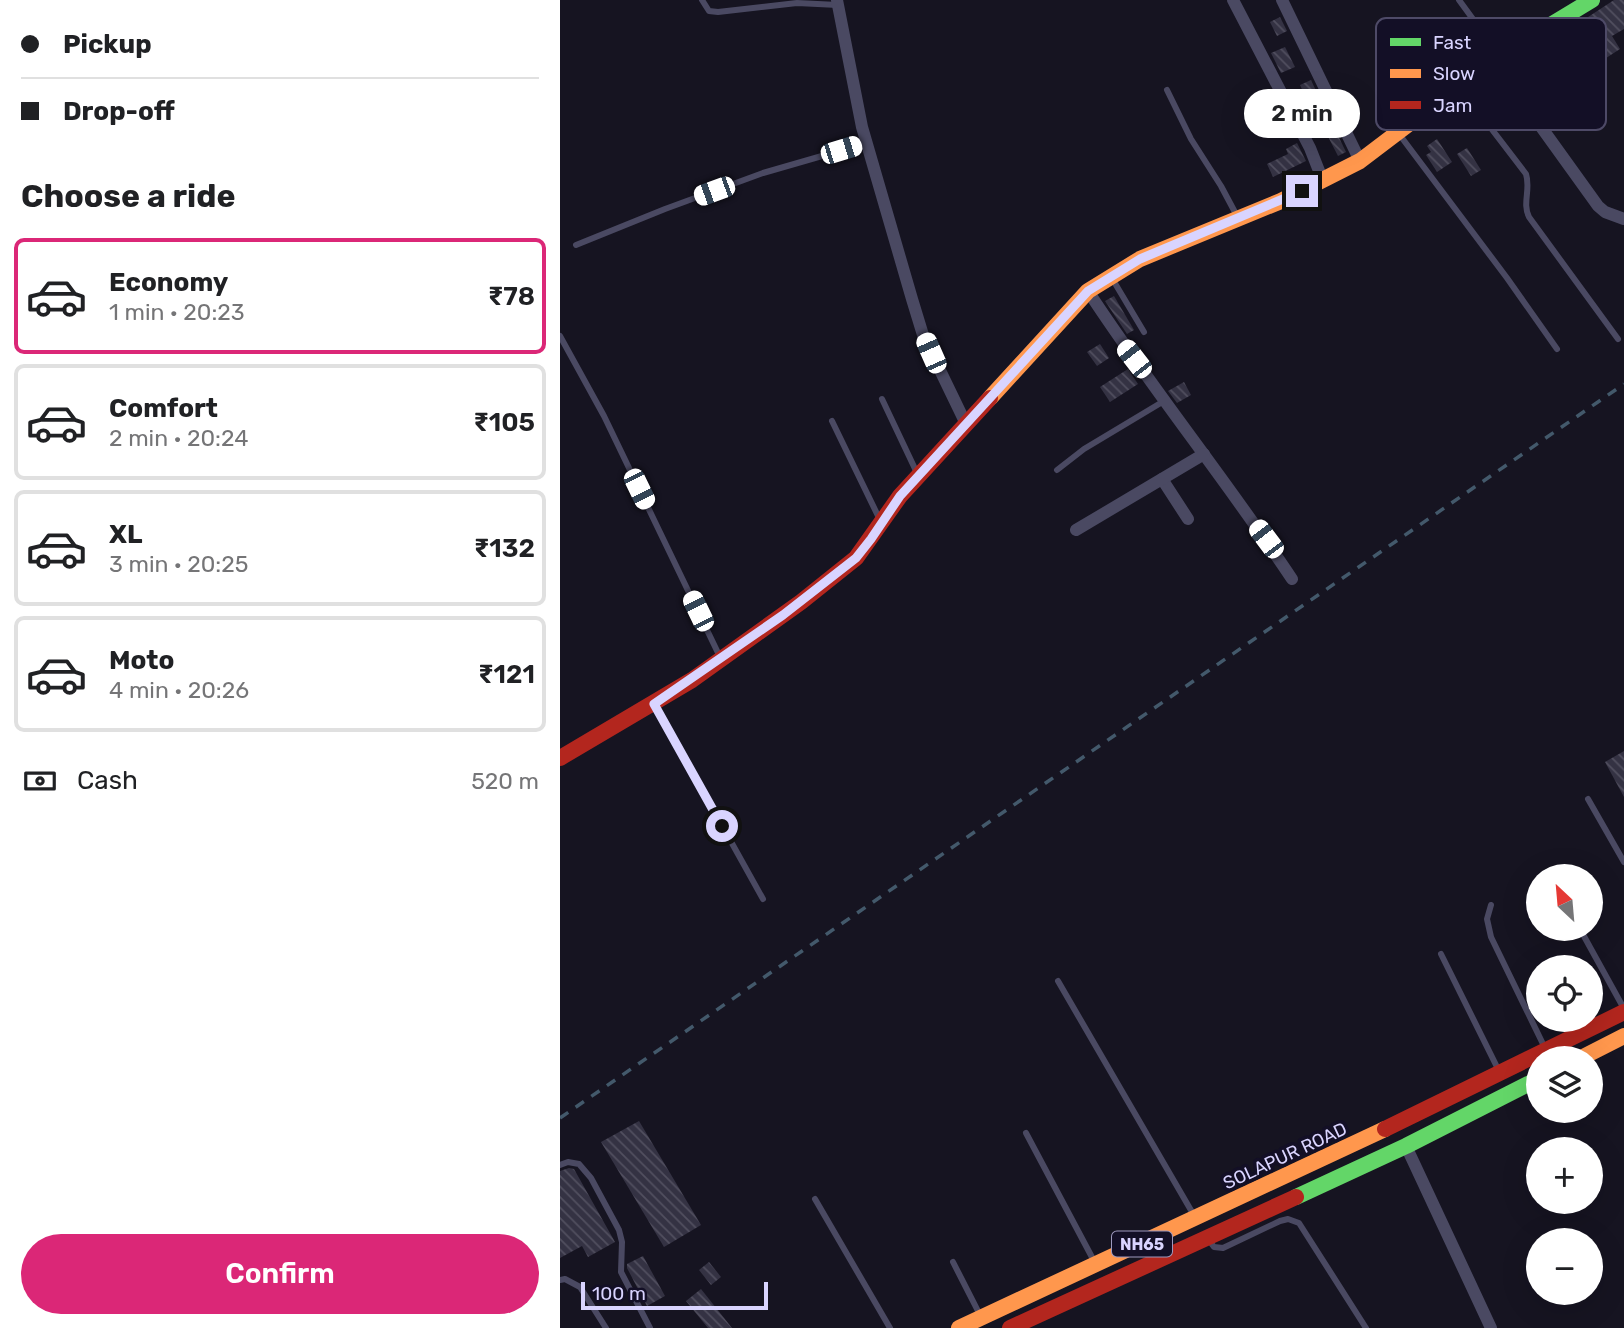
<!DOCTYPE html>
<meta charset="utf-8">
<style>
body{margin:0;font-family:Rubik,sans-serif;background:#f2f2f2;color:#202124;height:100vh;display:flex;flex-direction:column;font-size:26px;white-space:nowrap}
*{box-sizing:border-box;margin:0}
p{font-size:23px;color:#757577}
.icon{flex:none;width:38px;height:38px;fill:none;stroke:currentColor;stroke-width:2;stroke-linecap:round;stroke-linejoin:round}
.map{position:relative;flex:1;overflow:hidden}
.side{display:flex;flex-direction:column;background:#fff;width:560px}
.side>*{flex:none}
.top-card{display:grid;align-content:center;height:154px;padding:0 21px;background:#fff}
.needle{width:46px;rotate:334deg}
.buttons{position:absolute;left:966px;top:864px;display:grid;gap:14px}
.buttons a{display:grid;place-items:center;width:77px;height:77px;border-radius:50%;background:#fff;box-shadow:0 7px 28px #0002;font-size:35px}
.scale{position:absolute;left:21px;bottom:18px;width:187px;box-sizing:border-box;padding-left:7px;border:4px solid #d9d4ff;border-top:0;font-size:19px;line-height:24px;white-space:nowrap;color:#d9d4ff;-webkit-text-stroke:5px #130f26;paint-order:stroke}
.end{position:absolute;width:32px;height:32px;margin:-16px;border:9px solid #d9d4ff;background:#111;box-shadow:0 0 0 4px #111}
.from{border-radius:50%}
.bubble{position:absolute;height:49px;border-radius:24px;background:#fff;box-shadow:0 7px 28px #0002;font-size:23px;font-weight:600;line-height:49px;text-align:center}
.car{position:absolute;width:21px;height:42px;margin:-21px -10px;border-radius:9px;box-shadow:0 0 5px 2px #0007;background:linear-gradient(#fff 24%,#345 0 40%,#fff 0 76%,#345 0 86%,#fff 0)}
.top-card b{display:flex;align-items:center;gap:24px;height:66px;font-size:26px}
.top-card b+b{border-top:2px solid #e0e0e0}
.top-card i{width:18px;height:18px;background:#202124}
ul{padding:0;list-style:none}
li{display:flex;align-items:center;gap:21px;height:116px;margin:0 14px 10px;padding:0 7px;border:4px solid #e0e0e0;border-radius:10px}
li div{flex:1}
li b{display:block;font-size:26px}
li em{font-style:normal;font-weight:600}
li.active{border-color:#db2777}
li>.icon{width:63px;height:63px;stroke-width:1.5}
h2{padding:0 21px;font-size:32px;line-height:84px}
.pay{display:flex;align-items:center;gap:18px;height:77px;padding:0 21px;font-size:26px}
.pay p{margin-inline-start:auto}
.action{display:flex;gap:14px;margin-top:auto;padding:14px 21px}
.action a{flex:1;height:80px;border-radius:42px;background:#db2777;color:#fff;font-size:28px;font-weight:600;line-height:80px;text-align:center}
main{display:flex;flex:1;min-height:0}
.map>svg:first-child{display:block}
.building{fill:url(#building-back-hatch)}
.lines{fill:none;stroke-linecap:round;stroke-linejoin:round}
.lane{stroke:#4a4962;stroke-width:6}
.street{stroke:#4a4962;stroke-width:12}
.fast{stroke:#63d668;stroke-width:16}
.slow{stroke:#ff974d;stroke-width:16}
.jam{stroke:#b3261e;stroke-width:16}
.rail{stroke:#43596b;stroke-width:3.5;stroke-dasharray:10 9;stroke-linecap:butt}
.route{stroke:#d9d4ff;stroke-width:9}
.labels{text-anchor:middle;dominant-baseline:central;stroke-width:7;stroke-linejoin:round;paint-order:stroke}
.shield{fill:#130f26;stroke:#9e99be;stroke-width:2}
.shield-label{font-size:16px;font-weight:bold;fill:#d9d4ff}
.street-label{font-size:18px;fill:#d9d4ff;stroke:#130f26}
.key{fill:#130f26;stroke:#4e4a67;stroke-width:2}
.key-label{font-size:19px;fill:#d9d4ff}
</style>
<main>
<section class="side">
<div class="top-card">
<b><i class="from"></i>Pickup</b>
<b><i></i>Drop-off</b>
</div>
<h2>Choose a ride</h2>
<ul>
<li class="active"><svg class="icon" aria-label="car" viewBox="0 0 24 24"><path d="M5 17H2v-5l4-1 3-4h7l3 4 3 1v5h-3M9 17h6M6 11h13"/><circle cx="7" cy="17" r="2"/><circle cx="17" cy="17" r="2"/></svg><div><b>Economy</b><p>1 min · 20:23</p></div><em>₹78</em></li>
<li><svg class="icon" aria-label="car" viewBox="0 0 24 24"><path d="M5 17H2v-5l4-1 3-4h7l3 4 3 1v5h-3M9 17h6M6 11h13"/><circle cx="7" cy="17" r="2"/><circle cx="17" cy="17" r="2"/></svg><div><b>Comfort</b><p>2 min · 20:24</p></div><em>₹105</em></li>
<li><svg class="icon" aria-label="car" viewBox="0 0 24 24"><path d="M5 17H2v-5l4-1 3-4h7l3 4 3 1v5h-3M9 17h6M6 11h13"/><circle cx="7" cy="17" r="2"/><circle cx="17" cy="17" r="2"/></svg><div><b>XL</b><p>3 min · 20:25</p></div><em>₹132</em></li>
<li><svg class="icon" aria-label="car" viewBox="0 0 24 24"><path d="M5 17H2v-5l4-1 3-4h7l3 4 3 1v5h-3M9 17h6M6 11h13"/><circle cx="7" cy="17" r="2"/><circle cx="17" cy="17" r="2"/></svg><div><b>Moto</b><p>4 min · 20:26</p></div><em>₹121</em></li>
</ul>
<div class="pay"><svg class="icon" aria-label="cash" viewBox="0 0 24 24"><path d="M3 7h18v10H3z"/><circle cx="12" cy="12" r="2"/></svg>Cash<p>520 m</p></div>
<div class="action"><a>Confirm</a></div>
</section>
<div class="map">
<svg width="1064" height="1328" viewBox="0 0 1064 1328">
<defs>
<pattern id="building-back-hatch" width="6" height="6" patternUnits="userSpaceOnUse" patternTransform="scale(1.75)"><rect width="6" height="6" fill="#343243"/><path d="M-1 5l2 2M0 0l6 6M5-1l2 2" fill="none" stroke="#514f5f"/></pattern>
</defs>
<rect width="100%" height="100%" fill="#161421"/>
<g class="building">
<polygon points="1054,0 1064,0 1064,29 1052,36 1060,49 1043,60 1037,50 1039,48 1022,21"/>
<polygon points="720,17 727,31 717,36 710,22"/>
<polygon points="725,47 735,67 721,73 711,53"/>
<polygon points="751,80 758,95 747,100 740,85"/>
<polygon points="770,119 786,152 778,156 761,123"/>
<polygon points="877,139 892,162 877,172 866,155 871,152 867,146"/>
<polygon points="737,143 746,161 713,177 707,164 728,154 726,149"/>
<polygon points="907,148 921,170 911,176 897,154"/>
<polygon points="554,296 574,330 567,334 545,301"/>
<polygon points="540,344 549,358 537,366 527,352"/>
<polygon points="568,369 578,384 550,402 540,387"/>
<polygon points="624,382 631,395 617,403 608,391"/>
<polygon points="1064,751 1064,797 1045,762"/>
<polygon points="79,1121 141,1225 104,1247 41,1142"/>
<polygon points="9,1168 14,1169 55,1242 28,1257 22,1246 0,1258 0,1171"/>
<polygon points="83,1256 105,1296 87,1306 67,1268 67,1264"/>
<polygon points="149,1262 161,1277 151,1285 139,1270"/>
<polygon points="141,1289 172,1328 148,1328 126,1301"/>
</g>
<g class="lines">
<g class="lane">
<polyline points="142,0 149,11 158,12 237,3 278,5"/>
<polyline points="899,0 937,52"/>
<path d="M 901,89 L 966,174 C 971,189 962,203 969,217 L 1058,339"/>
<polyline points="607,90 631,139 661,186 677,216"/>
<polyline points="839,134 947,278 997,349"/>
<polyline points="16,245 105,209 203,173 307,143"/>
<polyline points="553,280 584,332"/>
<polyline points="0,336 44,416 160,657"/>
<polyline points="322,399 357,473"/>
<polyline points="272,421 320,520"/>
<polyline points="497,470 524,449 604,401"/>
<polyline points="95,705 203,899"/>
<polyline points="1028,799 1064,862"/>
<polyline points="931,905 927,919 931,937 983,1044"/>
<polyline points="1020,929 1063,1007"/>
<polyline points="881,954 938,1069"/>
<polyline points="498,981 632,1212"/>
<polyline points="466,1133 534,1261"/>
<polyline points="0,1165 8,1162 19,1164 31,1178 59,1230 62,1242 61,1272 90,1328"/>
<polyline points="255,1199 330,1328"/>
<polyline points="651,1243 654,1247 663,1248 720,1221 728,1219 739,1223 806,1328"/>
<polyline points="393,1262 419,1313"/>
<polyline points="0,1280 5,1279 20,1287 46,1328"/>
</g>
<g class="street">
<polyline points="277,0 302,127 352,299 363,335 406,424"/>
<polyline points="673,0 750,148 763,181"/>
<polyline points="722,0 800,161"/>
<polyline points="933,60 1038,206 1045,212 1064,219"/>
<path d="M 528,291 C 592,389 667,481 732,579"/>
<polyline points="602,479 628,519"/>
<polyline points="516,530 644,454"/>
<polyline points="846,1146 931,1328"/>
</g>
<g class="fast">
<polyline points="891,92 933,60 1032,0"/>
<polyline points="736,1197 846,1146 978,1079"/>
</g>
<g class="slow">
<polyline points="430,398 528,291 580,259 721,201 800,161 891,92"/>
<polyline points="1019,1059 1064,1036"/>
<polyline points="399,1328 825,1129"/>
</g>
<g class="jam">
<polyline points="0,758 132,680 241,602 296,558 340,496 430,398"/>
<polyline points="825,1129 1064,1012"/>
<polyline points="450,1328 736,1197"/>
</g>
<polyline class="rail" points="0,1118 1064,384"/>
</g>
<g class="lines">
<polyline class="route" points="162,826 94,704 223,615 296,558 311,539 340,496 528,291 580,259 742,191"/>
</g>
<g class="labels">
<rect class="shield" x="552" y="1231.5" width="60" height="25" rx="5"/>
<g class="shield-label">
<text x="582" y="1244">NH65</text>
</g>
<g class="street-label">
<text transform="translate(725 1156) rotate(-25)">SOLAPUR ROAD</text>
</g>
</g>
<rect x="816" y="18" width="230" height="112" rx="10" class="key"/>
<rect x="830" y="38" width="31" height="8" fill="#63d668"/>
<rect x="830" y="69" width="31" height="9" fill="#ff974d"/>
<rect x="830" y="101" width="31" height="8" fill="#b3261e"/>
<g class="key-label">
<text x="873" y="49">Fast</text>
<text x="873" y="80">Slow</text>
<text x="873" y="112">Jam</text>
</g>
</svg>
<div class="buttons">
<a><svg class="needle" viewBox="-14 -14 28 28"><path d="M0-13l5 13h-10z" fill="#e53935"/><path d="M0 13l5-13h-10z" fill="#757577"/></svg></a>
<a><svg class="icon" aria-label="locate" viewBox="0 0 24 24"><circle cx="12" cy="12" r="6"/><path d="M12 2v4M12 18v4M2 12h4M18 12h4"/></svg></a>
<a><svg class="icon" aria-label="layers" viewBox="0 0 24 24"><path d="M12 4l9 5-9 5-9-5zM3 14l9 5 9-5"/></svg></a>
<a>+</a>
<a>−</a>
</div>
<div class="scale">100 m</div>
<i class="end from" style="left:162px;top:826px"></i>
<i class="end" style="left:742px;top:191px"></i>
<div class="bubble" style="left:684px;top:89px;width:116px">2 min</div>
<i class="car" style="left:281px;top:150px;rotate:73deg"></i>
<i class="car" style="left:154px;top:191px;rotate:250deg"></i>
<i class="car" style="left:371px;top:353px;rotate:336deg"></i>
<i class="car" style="left:574px;top:359px;rotate:322deg"></i>
<i class="car" style="left:79px;top:489px;rotate:154deg"></i>
<i class="car" style="left:706px;top:539px;rotate:323deg"></i>
<i class="car" style="left:138px;top:611px;rotate:334deg"></i>
</div>
</main>
